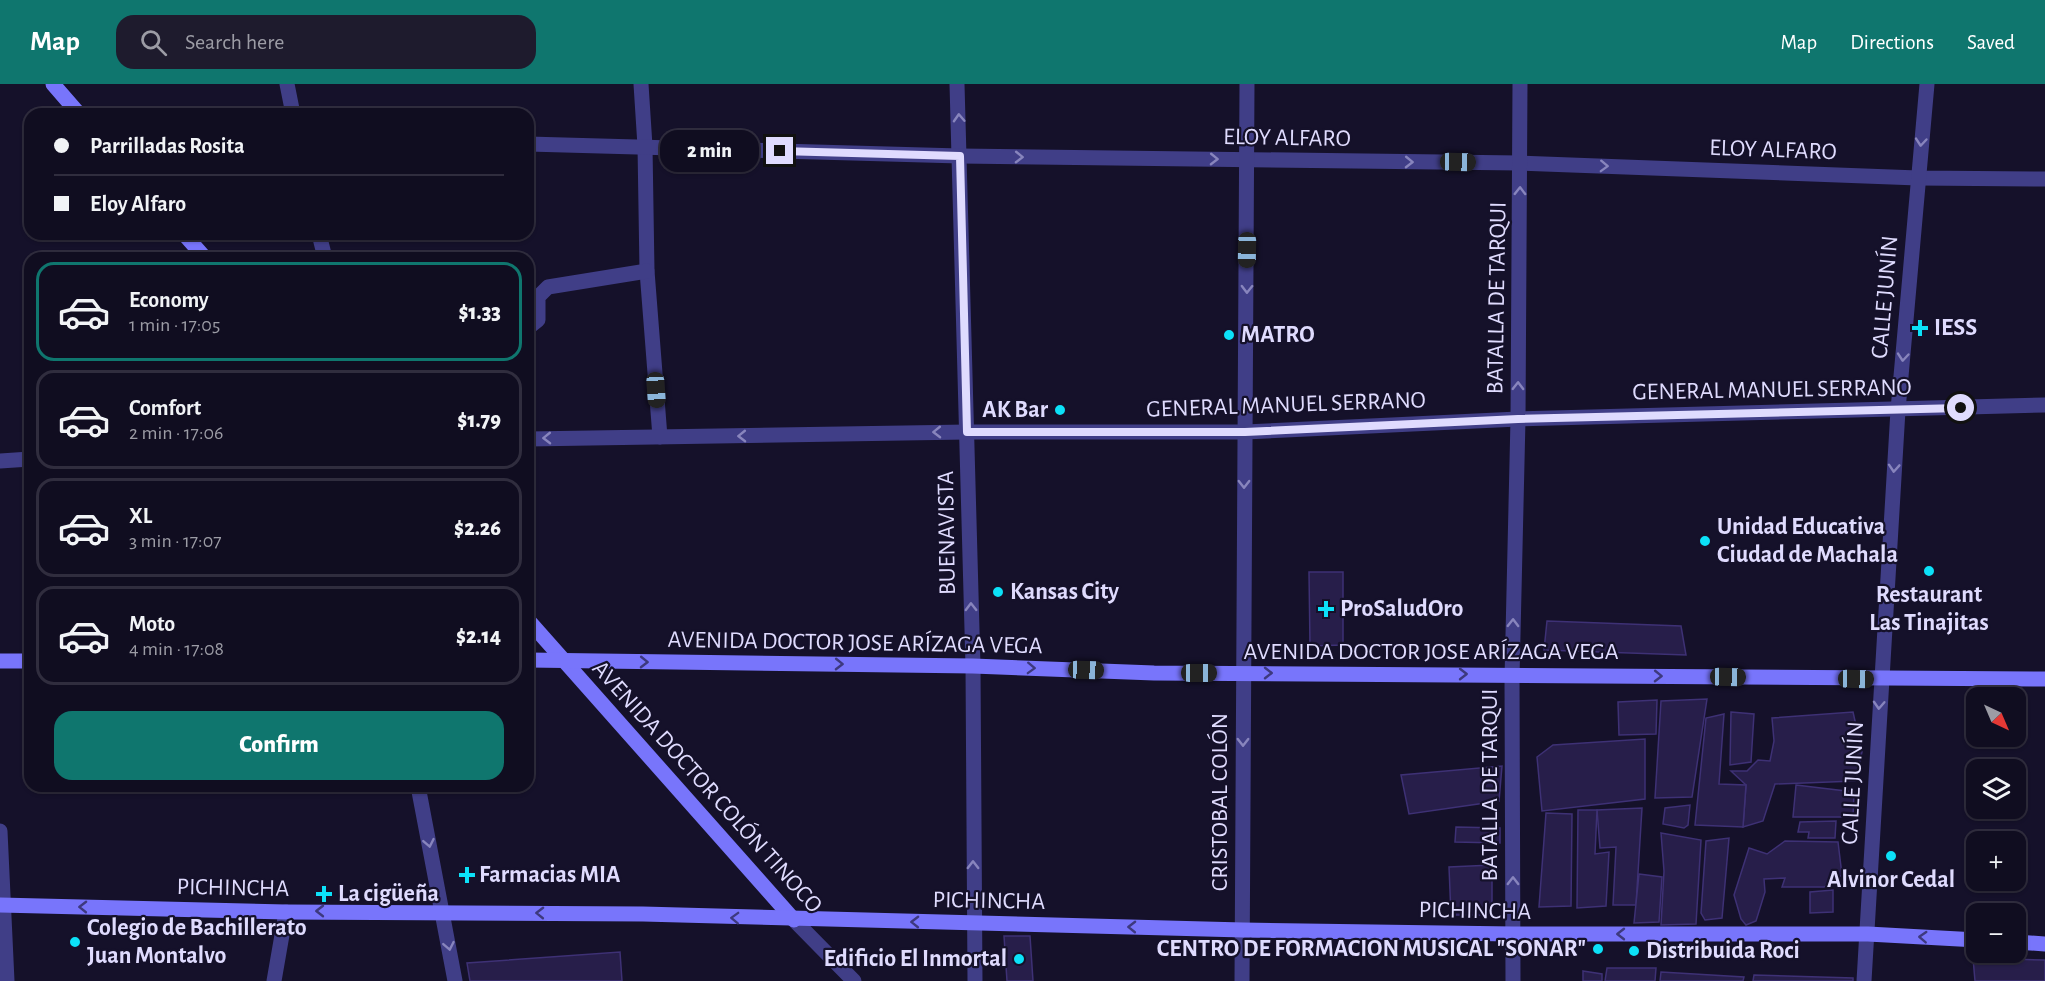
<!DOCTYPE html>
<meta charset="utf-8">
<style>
body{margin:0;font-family:"Alegreya Sans",sans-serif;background:#1e1b2d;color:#f1f3f6;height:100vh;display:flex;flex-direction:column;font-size:22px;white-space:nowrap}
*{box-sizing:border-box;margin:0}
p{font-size:20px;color:#9c9ca5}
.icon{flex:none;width:33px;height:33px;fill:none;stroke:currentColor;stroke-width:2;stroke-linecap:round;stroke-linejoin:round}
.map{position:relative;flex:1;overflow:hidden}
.sheet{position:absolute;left:24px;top:168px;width:510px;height:540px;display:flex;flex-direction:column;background:#100d20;border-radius:18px;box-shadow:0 2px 4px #0004,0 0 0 2px #302d3e}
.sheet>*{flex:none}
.top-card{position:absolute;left:24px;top:24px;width:510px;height:132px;border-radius:18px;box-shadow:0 2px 4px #0004,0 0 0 2px #302d3e;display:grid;align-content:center;height:132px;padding:0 30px;background:#100d20}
.needle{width:39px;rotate:136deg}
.buttons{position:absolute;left:1966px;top:603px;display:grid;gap:12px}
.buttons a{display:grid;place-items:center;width:60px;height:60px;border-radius:12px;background:#100d20;box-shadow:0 2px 4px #0004,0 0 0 2px #302d3e;font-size:30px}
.end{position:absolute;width:27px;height:27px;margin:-14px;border:8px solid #dfdbfe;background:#111;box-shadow:0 0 0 3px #111}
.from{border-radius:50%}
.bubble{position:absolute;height:42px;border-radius:18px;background:#100d20;box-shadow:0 2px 4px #0004,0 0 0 2px #302d3e;font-size:20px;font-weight:800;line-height:42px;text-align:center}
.car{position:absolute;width:18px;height:36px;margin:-18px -9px;border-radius:8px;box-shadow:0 0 4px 2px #0007;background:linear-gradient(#222 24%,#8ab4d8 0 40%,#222 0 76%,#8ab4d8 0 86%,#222 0)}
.top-card b{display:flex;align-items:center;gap:21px;height:57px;font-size:22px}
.top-card b+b{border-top:2px solid #302d3e}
.top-card i{width:15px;height:15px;background:#f1f3f6}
ul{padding:10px 0 0;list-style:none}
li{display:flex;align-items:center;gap:18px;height:99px;margin:0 12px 9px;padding:0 18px;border:3px solid #302d3e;border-radius:18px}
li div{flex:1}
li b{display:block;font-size:22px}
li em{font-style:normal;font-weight:800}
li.current{border-color:#0f766e}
li>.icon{width:54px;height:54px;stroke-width:1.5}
.action{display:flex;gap:12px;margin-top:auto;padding:12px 30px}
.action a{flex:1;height:69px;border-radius:18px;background:#0f766e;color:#fff;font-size:24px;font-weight:800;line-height:69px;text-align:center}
header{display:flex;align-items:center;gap:36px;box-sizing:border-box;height:84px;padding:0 30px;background:#0f766e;color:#fff}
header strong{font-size:28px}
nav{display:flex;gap:33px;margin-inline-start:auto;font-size:21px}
.search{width:420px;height:54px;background:#1e1b2d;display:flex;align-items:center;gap:15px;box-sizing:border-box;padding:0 21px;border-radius:18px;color:#9c9ca5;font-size:22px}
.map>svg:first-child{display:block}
.building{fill:#271e4a;stroke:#3e3175;stroke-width:1.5}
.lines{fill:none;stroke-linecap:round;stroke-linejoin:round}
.minor{stroke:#403e87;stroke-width:15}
.tertiary{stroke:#403e87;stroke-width:15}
.secondary{stroke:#7875fb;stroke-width:15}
.oneway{stroke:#8885bd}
.oneway2{stroke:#3d397e}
.route{stroke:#dfdbfe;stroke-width:8}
.poi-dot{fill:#0ce1f8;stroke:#15112a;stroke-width:2}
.labels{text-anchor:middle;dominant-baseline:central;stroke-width:4.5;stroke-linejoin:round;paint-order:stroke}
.street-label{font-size:24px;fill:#dfdbfe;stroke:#15112a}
.poi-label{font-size:24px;font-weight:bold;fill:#dfdbfe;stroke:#15112a;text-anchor:start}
</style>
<header>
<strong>Map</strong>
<div class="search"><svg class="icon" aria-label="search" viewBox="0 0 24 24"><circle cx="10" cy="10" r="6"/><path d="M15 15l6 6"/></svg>Search here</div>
<nav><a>Map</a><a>Directions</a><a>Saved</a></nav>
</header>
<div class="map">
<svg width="2045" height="897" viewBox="0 0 2045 897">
<rect width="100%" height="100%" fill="#15112a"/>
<g class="building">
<polygon points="1309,488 1343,488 1343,561 1310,562"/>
<polygon points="1547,537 1681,542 1686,571 1544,566"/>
<polygon points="1707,615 1692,713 1655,714 1661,617"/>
<polygon points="1657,616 1656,650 1619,651 1618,618"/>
<polygon points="1731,628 1754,630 1751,678 1730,681"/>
<polygon points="1853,628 1862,668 1855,697 1775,700 1763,737 1743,743 1746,701 1731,687 1747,687 1758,676 1770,677 1774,657 1772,634"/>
<polygon points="1724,630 1719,700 1746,701 1743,743 1695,741 1706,634"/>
<polygon points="1645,655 1645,715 1542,727 1537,673 1553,661"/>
<polygon points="1502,682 1499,717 1409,730 1401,691"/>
<polygon points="1796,701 1854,708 1853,733 1793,733"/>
<polygon points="1690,721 1688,741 1684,744 1663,740 1665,724"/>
<polygon points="1642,724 1636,821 1613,821 1616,763 1600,764 1597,726"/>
<polygon points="1578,726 1597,726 1595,770 1609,768 1606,822 1577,824"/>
<polygon points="1546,729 1572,730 1571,822 1539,823"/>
<polygon points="1836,737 1835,754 1808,754 1809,748 1798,748 1800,738"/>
<polygon points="1456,743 1500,744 1500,759 1455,758"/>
<polygon points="1661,749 1701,756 1696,840 1661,841 1664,787"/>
<polygon points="1729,754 1722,834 1705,836 1701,829 1706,757"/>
<polygon points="1785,757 1838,758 1842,791 1824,803 1782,803 1785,794 1764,795 1765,808 1756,837 1746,841 1741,835 1734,811 1749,764 1767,770"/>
<polygon points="1492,781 1492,831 1451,831 1449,783"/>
<polygon points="1639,790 1662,793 1659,838 1634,839"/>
<polygon points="1833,806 1833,828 1810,829 1810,808"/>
<polygon points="1004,852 1030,852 1033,897 1007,897"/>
<polygon points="620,868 622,897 470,897 467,879"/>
<polygon points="1973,874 2045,876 2045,897 1975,897"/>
<polygon points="1607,884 1656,884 1655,897 1605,897"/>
<polygon points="1583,887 1602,890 1602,897 1583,897"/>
<polygon points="1661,888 1744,893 1743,897 1660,897"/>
<polygon points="1754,891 1853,894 1853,897 1753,897"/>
</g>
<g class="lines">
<g class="minor">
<polyline points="287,0 293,30"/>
<polyline points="641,0 645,62 647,187 660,353"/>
<polyline points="957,0 973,582"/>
<polyline points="528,60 960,72 1520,79 1918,94 2045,95"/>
<polyline points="319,150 325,174"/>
<polyline points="528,244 538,236 538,213 548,203 647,187"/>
<polyline points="528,355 967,348 1245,348 1518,335 2045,321"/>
<polyline points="0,377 30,375"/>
<polyline points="418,702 455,897"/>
<polyline points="0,747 7,897"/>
<polyline points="794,836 854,897"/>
<polyline points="274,897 286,828"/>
<polyline points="1242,897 1247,0"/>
<polyline points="1513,897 1512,594 1518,335 1520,0"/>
<polyline points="1864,897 1898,326 1927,0"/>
</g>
<polyline class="tertiary" points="973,582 975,897"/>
<g class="secondary">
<polyline points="53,0 79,30"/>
<polyline points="184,150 205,174"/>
<polyline points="528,536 794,836"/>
<polyline points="528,576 973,582 1154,589 2045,595"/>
<polyline points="0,577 30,577"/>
<polyline points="0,821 286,828 643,830 1243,846 1513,850 1868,850 1977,856"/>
<polyline points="2016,858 2045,860"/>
</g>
</g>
<defs><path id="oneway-chevron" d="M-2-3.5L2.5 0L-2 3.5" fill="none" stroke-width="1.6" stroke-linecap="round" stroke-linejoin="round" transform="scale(1.5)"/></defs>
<g class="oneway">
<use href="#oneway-chevron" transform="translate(959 34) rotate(-93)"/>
<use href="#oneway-chevron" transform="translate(1921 58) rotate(95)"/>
<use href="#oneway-chevron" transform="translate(1019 73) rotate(1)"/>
<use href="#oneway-chevron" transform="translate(1214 75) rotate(1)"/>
<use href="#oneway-chevron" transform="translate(1409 78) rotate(1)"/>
<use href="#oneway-chevron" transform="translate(1604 82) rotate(2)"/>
<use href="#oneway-chevron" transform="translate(1520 107) rotate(-89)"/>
<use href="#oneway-chevron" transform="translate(1247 205) rotate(91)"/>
<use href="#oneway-chevron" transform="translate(1903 273) rotate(95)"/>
<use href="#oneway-chevron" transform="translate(1518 302) rotate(-89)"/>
<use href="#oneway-chevron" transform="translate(937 348) rotate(179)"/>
<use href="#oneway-chevron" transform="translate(742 352) rotate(179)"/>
<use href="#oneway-chevron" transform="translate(547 354) rotate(179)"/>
<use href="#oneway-chevron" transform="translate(1894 384) rotate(94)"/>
<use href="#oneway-chevron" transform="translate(1244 400) rotate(90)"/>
<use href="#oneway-chevron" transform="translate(971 523) rotate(-91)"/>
<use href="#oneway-chevron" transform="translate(1513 539) rotate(-89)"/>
<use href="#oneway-chevron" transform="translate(1879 621) rotate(93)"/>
<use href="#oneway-chevron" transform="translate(1243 658) rotate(90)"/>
<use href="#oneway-chevron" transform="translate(429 759) rotate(79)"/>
<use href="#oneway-chevron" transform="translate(973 781) rotate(-90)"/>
<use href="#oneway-chevron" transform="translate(1513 797) rotate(-90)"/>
<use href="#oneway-chevron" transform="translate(449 862) rotate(79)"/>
</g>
<g class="oneway2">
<use href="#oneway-chevron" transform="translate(644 578) rotate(1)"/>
<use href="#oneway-chevron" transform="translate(839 580) rotate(1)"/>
<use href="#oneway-chevron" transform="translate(1031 584) rotate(2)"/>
<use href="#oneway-chevron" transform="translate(1268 589)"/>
<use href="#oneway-chevron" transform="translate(1463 590)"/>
<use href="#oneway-chevron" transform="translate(1658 592) rotate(1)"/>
<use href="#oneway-chevron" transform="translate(83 823) rotate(-179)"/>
<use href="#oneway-chevron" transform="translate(320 827) rotate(180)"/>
<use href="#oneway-chevron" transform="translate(540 829) rotate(-179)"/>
<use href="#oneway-chevron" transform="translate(735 834) rotate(-178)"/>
<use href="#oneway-chevron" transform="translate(915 838) rotate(-179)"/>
<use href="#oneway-chevron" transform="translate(1132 843) rotate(-179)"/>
<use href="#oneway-chevron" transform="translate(1621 850) rotate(-180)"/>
<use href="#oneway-chevron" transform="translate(1923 853) rotate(-177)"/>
</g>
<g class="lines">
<polyline class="route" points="780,67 960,72 967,348 1245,348 1518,335 1961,324"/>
</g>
<g class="poi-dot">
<path d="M1917 235h6v6h6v6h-6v6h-6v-6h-6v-6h6z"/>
<circle cx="1229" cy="251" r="6"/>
<circle cx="1060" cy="326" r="6"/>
<circle cx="1705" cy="457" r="6"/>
<circle cx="1929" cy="487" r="6"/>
<circle cx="998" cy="508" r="6"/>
<path d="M1323 516h6v6h6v6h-6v6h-6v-6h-6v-6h6z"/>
<circle cx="1891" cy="772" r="6"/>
<path d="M464 782h6v6h6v6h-6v6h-6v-6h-6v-6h6z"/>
<path d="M321 801h6v6h6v6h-6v6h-6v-6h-6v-6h6z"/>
<circle cx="75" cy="858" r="6"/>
<circle cx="1598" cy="865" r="6"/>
<circle cx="1634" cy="867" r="6"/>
<circle cx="1019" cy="875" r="6"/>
</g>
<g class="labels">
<g class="street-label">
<text transform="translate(1287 54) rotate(1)">ELOY ALFARO</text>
<text transform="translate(1773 66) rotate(2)">ELOY ALFARO</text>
<text transform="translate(1885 213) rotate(-85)">CALLE JUNÍN</text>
<text transform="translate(1497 214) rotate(-89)">BATALLA DE TARQUI</text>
<text transform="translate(1772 306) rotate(-1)">GENERAL MANUEL SERRANO</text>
<text transform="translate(1286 321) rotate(-2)">GENERAL MANUEL SERRANO</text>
<text transform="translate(947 449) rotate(-91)">BUENAVISTA</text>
<text transform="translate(855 559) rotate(1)">AVENIDA DOCTOR JOSE ARÍZAGA VEGA</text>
<text x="1431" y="568">AVENIDA DOCTOR JOSE ARÍZAGA VEGA</text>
<text transform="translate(1853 699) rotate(-87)">CALLE JUNÍN</text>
<text transform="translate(1490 701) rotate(-90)">BATALLA DE TARQUI</text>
<text transform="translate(707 703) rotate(48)">AVENIDA DOCTOR COLÓN TINOCO</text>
<text transform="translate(1220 718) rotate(-90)">CRISTOBAL COLÓN</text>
<text transform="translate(233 804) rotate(1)">PICHINCHA</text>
<text transform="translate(989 817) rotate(1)">PICHINCHA</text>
<text transform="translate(1475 827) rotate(1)">PICHINCHA</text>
</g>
<g class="poi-label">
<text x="1934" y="244">IESS</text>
<text x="1241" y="251">MATRO</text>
<text x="1048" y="326" text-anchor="end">AK Bar</text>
<text x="1717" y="443">Unidad Educativa<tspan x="1717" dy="28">Ciudad de Machala</tspan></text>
<text x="1010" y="508">Kansas City</text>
<text x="1929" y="511" text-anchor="middle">Restaurant<tspan x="1929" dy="28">Las Tinajitas</tspan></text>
<text x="1340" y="525">ProSaludOro</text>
<text x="479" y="791">Farmacias MIA</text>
<text x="1891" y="796" text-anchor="middle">Alvinor Cedal</text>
<text x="338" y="810">La cigüeña</text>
<text x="87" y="844">Colegio de Bachillerato<tspan x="87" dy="28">Juan Montalvo</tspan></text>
<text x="1586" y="865" text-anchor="end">CENTRO DE FORMACION MUSICAL "SONAR"</text>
<text x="1646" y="867">Distribuida Roci</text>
<text x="1007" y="875" text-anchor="end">Edificio El Inmortal</text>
</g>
</g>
</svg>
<div class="buttons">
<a><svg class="needle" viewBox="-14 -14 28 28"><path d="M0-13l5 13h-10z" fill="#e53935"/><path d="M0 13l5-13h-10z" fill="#9c9ca5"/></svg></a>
<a><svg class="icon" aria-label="layers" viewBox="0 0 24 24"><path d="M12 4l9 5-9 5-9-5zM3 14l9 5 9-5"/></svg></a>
<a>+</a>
<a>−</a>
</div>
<i class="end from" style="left:1961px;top:324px"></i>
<i class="end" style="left:780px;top:67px"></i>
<div class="bubble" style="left:660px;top:46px;width:99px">2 min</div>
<i class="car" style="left:1458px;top:78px;rotate:91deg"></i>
<i class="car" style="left:1247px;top:166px;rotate:181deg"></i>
<i class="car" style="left:656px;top:306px;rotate:176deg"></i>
<i class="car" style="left:1086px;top:586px;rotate:92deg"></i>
<i class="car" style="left:1199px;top:589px;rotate:90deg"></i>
<i class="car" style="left:1728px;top:593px;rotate:91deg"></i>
<i class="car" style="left:1856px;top:595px;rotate:91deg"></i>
<div class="top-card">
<b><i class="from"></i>Parrilladas Rosita</b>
<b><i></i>Eloy Alfaro</b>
</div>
<section class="sheet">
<ul>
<li class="current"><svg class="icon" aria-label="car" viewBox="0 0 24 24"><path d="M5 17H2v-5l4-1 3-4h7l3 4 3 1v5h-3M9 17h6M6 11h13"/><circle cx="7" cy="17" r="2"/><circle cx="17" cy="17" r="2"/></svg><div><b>Economy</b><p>1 min · 17:05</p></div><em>$1.33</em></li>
<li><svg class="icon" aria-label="car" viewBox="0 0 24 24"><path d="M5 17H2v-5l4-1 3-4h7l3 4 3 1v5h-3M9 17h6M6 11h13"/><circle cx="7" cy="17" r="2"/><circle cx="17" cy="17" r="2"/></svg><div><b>Comfort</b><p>2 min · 17:06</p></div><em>$1.79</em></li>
<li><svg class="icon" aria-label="car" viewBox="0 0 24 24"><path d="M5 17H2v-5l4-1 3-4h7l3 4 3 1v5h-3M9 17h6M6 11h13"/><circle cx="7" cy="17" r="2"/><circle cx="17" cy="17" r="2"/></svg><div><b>XL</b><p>3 min · 17:07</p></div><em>$2.26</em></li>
<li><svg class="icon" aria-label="car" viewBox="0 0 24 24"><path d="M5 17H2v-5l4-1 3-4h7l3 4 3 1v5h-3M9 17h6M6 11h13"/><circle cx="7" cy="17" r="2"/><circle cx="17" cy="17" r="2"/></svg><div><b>Moto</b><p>4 min · 17:08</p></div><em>$2.14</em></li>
</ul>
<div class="action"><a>Confirm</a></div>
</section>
</div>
